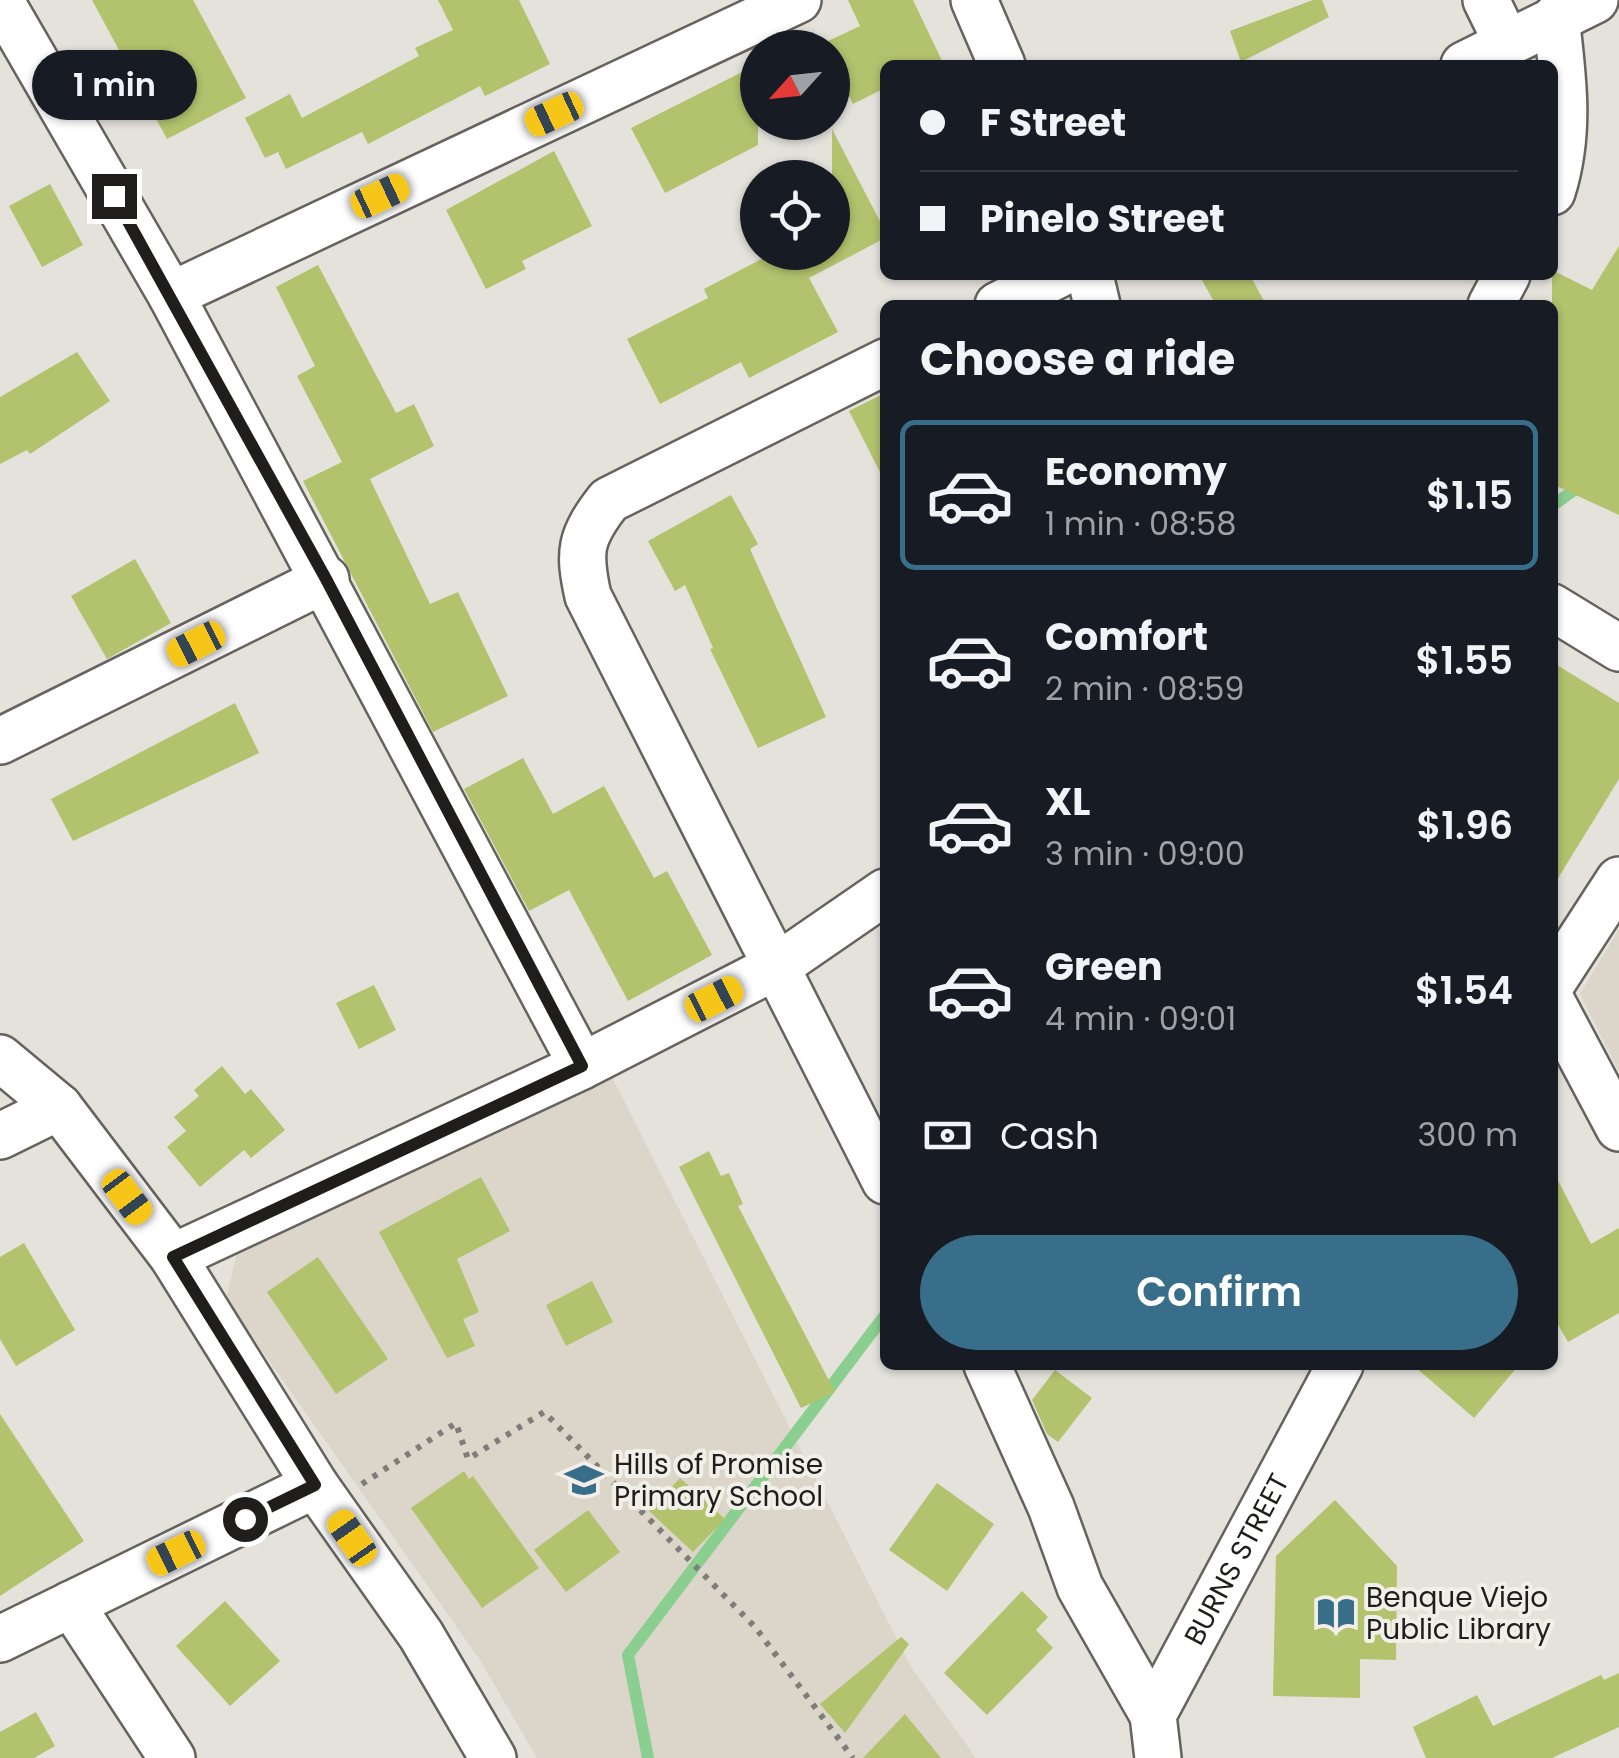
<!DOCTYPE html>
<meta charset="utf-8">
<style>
body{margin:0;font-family:Poppins,sans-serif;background:#20242c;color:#f1f3f6;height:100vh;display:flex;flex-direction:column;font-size:38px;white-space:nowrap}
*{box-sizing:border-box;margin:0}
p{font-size:32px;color:#9ea1a6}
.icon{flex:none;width:55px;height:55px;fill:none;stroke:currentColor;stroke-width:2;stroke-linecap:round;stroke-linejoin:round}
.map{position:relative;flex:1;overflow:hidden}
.panel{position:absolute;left:880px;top:300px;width:678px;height:1070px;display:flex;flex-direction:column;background:#171b24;border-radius:15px;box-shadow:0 2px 8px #0004}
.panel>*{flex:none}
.hud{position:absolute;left:880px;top:60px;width:678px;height:220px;border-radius:15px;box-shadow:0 2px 8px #0004;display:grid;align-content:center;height:220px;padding:0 40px;background:#171b24}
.needle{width:65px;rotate:243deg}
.controls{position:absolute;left:740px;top:30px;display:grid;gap:20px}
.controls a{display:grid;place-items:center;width:110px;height:110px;border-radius:50%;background:#171b24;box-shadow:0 2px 8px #0004;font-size:50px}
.end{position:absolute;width:45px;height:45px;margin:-22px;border:12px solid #1f1e1c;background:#fff;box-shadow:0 0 0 5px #fff}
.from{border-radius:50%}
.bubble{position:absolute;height:70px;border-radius:35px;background:#171b24;box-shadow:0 2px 8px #0004;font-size:32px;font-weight:600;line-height:70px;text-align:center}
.car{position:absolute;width:30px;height:60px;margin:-30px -15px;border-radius:12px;box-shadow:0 0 8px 2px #0007;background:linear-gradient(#f5c518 24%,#345 0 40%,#f5c518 0 76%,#345 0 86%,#f5c518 0)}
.hud b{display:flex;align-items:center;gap:35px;height:95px;font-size:38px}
.hud b+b{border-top:2px solid #363941}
.hud i{width:25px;height:25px;background:#f1f3f6}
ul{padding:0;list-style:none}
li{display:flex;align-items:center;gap:30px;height:150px;margin:0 20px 15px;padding:0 20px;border:5px solid transparent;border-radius:15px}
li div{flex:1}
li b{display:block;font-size:38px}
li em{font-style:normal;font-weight:600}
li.active{border-color:#386e8a}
li>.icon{width:90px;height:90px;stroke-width:1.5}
h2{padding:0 40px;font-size:45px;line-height:120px}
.pay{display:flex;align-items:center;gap:25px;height:110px;padding:0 40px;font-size:38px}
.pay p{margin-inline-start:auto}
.cta{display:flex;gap:20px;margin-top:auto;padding:20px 40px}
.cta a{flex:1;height:115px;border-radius:60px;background:#386e8a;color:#fff;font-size:40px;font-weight:600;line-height:115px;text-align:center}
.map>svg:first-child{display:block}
.built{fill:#dbd6c9}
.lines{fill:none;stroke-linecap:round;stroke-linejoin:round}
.stream{stroke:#8bcf90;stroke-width:12}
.building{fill:#b3c26d}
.street-casing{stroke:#66635e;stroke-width:50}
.path{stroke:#7f7d79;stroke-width:6;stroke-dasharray:5 8;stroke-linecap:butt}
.street{stroke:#fff;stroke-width:45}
.route{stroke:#1f1e1c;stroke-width:12}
.labels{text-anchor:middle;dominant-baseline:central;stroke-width:8;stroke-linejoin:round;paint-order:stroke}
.poi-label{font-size:28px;fill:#1f1e1c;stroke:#f2efe9;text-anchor:start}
.street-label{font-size:28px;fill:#1f1e1c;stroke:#f2efe9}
</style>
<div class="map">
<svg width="1619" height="1758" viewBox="0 0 1619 1758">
<rect width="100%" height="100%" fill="#e4e2db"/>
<g class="built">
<polygon points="1619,929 1619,1072 1580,994"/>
<polygon points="607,1067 911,1667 976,1758 537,1758 480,1660 226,1300 238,1248"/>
</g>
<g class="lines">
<g class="stream">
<polyline points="1552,506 1581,485"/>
<polyline points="648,1758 628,1655 885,1315"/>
</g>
</g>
<g class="building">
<polygon points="92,0 193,0 246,98 167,139"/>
<polygon points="438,0 519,0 550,64 485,96 480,86 368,144 362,132 286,169 278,152 265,158 245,118 290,94 302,118 419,56 415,48 453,30"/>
<polygon points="848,0 913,0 944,65 885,65 885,88 853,104 832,60 832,48 824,43 860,26"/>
<polygon points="1313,0 1322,0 1329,17 1241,62 1230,31"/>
<polygon points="758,64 758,145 665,193 631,128"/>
<polygon points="832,129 885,231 885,238 809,278 838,332 749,378 741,362 660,404 627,339 708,298 704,289 775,252 832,252"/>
<polygon points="554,151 592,226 522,261 526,269 486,289 446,210"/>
<polygon points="50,184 83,245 42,267 9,206"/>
<polygon points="1619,246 1619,515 1552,484 1552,270 1592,290"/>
<polygon points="318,265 396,413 414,404 434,446 370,479 430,604 458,592 508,696 433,732 303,481 342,462 297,376 315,366 276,287"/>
<polygon points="1199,275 1250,275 1266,305 1216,305"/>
<polygon points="77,352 110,401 30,454 27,450 0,464 0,397"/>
<polygon points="885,393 885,482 849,411"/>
<polygon points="731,495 758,544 750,549 826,717 758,748 710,649 713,648 685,585 675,591 648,541"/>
<polygon points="135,559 171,623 107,659 71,596"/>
<polygon points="1552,662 1619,703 1619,779 1552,888"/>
<polygon points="235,703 259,753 73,841 51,799"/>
<polygon points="523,758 553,814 604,786 654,878 667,871 712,955 628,1001 569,890 529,911 464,789"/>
<polygon points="374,985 396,1030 359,1049 336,1003"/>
<polygon points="222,1066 245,1094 251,1089 285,1130 251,1158 244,1150 200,1187 167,1147 186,1131 174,1117 199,1096 194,1090"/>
<polygon points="709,1151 721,1176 729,1173 743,1204 738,1206 835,1392 801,1408 679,1167"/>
<polygon points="1552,1169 1591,1244 1619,1228 1619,1313 1568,1342 1552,1314"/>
<polygon points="481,1177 510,1231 457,1259 479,1312 463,1319 475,1346 447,1358 379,1232"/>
<polygon points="24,1243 75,1330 16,1366 0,1339 0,1257"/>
<polygon points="318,1257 388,1359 336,1394 267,1292"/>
<polygon points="592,1281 613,1322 566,1346 546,1305"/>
<polygon points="1413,1365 1519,1365 1474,1418"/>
<polygon points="1055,1370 1092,1398 1058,1442 1047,1434 1032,1400"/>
<polygon points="0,1414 84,1541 0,1596"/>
<polygon points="464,1471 469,1479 473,1476 539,1568 482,1608 411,1508"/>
<polygon points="680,1478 725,1519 693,1552 649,1511"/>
<polygon points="937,1483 994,1524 947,1591 889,1550"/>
<polygon points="1335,1500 1397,1566 1396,1660 1360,1659 1360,1698 1273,1696 1276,1556"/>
<polygon points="588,1510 620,1552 566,1592 534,1550"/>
<polygon points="1022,1591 1048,1617 1036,1630 1053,1648 987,1715 944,1673"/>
<polygon points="225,1601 280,1661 230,1706 176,1646"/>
<polygon points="901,1637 909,1644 845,1733 820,1704"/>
<polygon points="1619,1673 1619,1727 1552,1758 1426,1758 1413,1727 1477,1695 1493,1726 1601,1675 1604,1680"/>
<polygon points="36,1712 55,1746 34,1758 0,1758 0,1732"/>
<polygon points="905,1714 941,1758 863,1758"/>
</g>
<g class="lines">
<g class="street-casing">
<g id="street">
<polyline points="0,0 171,295 582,1066"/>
<polyline points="974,0 1002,65"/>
<polyline points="1486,0 1507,43"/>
<polyline points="1464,65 1595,0"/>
<path d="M 1552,192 C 1571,133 1563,77 1556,17"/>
<polyline points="1090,275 1097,305"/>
<polyline points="171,295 798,0"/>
<polyline points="998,305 1058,275"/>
<polyline points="1491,305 1507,275"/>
<path d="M 885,362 L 609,500 C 580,537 578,551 588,596 L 885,1181"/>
<polyline points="1552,607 1619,648"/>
<polyline points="0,741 326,579"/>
<polyline points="1552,983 1619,880"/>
<polyline points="1552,1002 1619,1128"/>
<polyline points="0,1058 59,1107 173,1257 315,1485 421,1635 493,1758"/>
<polyline points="0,1136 59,1107"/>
<polyline points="173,1257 582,1066 779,965 885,892"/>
<polyline points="987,1365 1051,1507 1080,1587 1153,1715"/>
<polyline points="71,1604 172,1758"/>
<polyline points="0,1639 315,1485"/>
<path id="s1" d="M 1158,1758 L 1153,1715 L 1340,1365"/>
</g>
</g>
<polyline class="path" points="362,1484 456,1423 468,1459 544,1412 755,1627 853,1758"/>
<use href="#street" class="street"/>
</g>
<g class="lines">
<polyline class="route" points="114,196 326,579 582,1066 173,1257 315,1485 245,1519"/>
</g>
<defs>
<g id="school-bare" transform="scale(3)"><path d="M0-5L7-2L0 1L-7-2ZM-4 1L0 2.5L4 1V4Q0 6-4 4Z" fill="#386e8a" stroke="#f2efe9" stroke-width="2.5" paint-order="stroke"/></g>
<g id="library-bare" transform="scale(3)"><path d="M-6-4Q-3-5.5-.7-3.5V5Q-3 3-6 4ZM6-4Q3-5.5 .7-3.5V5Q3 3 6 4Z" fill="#386e8a" stroke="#f2efe9" stroke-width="2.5" paint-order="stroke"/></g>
</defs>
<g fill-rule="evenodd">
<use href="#school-bare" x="584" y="1480"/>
<use href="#library-bare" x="1336" y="1613"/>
</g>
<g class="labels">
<g class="poi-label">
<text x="614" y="1464">Hills of Promise<tspan x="614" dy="32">Primary School</tspan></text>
<text x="1366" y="1597">Benque Viejo<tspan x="1366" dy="32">Public Library</tspan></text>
</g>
<g class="street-label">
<text stroke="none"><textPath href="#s1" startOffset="220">BURNS STREET</textPath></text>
</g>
</g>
</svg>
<div class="controls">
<a><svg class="needle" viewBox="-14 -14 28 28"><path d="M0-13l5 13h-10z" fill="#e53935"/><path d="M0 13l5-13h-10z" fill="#9ea1a6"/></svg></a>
<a><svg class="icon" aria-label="locate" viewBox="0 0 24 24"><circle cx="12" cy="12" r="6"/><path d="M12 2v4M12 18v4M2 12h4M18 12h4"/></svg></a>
</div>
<i class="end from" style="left:245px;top:1519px"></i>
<i class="end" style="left:114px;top:196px"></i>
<div class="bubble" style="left:32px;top:50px;width:165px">1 min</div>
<i class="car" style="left:554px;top:114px;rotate:245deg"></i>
<i class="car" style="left:380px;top:196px;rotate:65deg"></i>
<i class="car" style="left:196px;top:644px;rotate:243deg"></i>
<i class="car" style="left:714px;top:999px;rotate:63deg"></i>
<i class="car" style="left:127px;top:1197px;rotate:143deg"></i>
<i class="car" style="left:352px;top:1538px;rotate:325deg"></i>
<i class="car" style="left:176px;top:1553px;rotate:244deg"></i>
<div class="hud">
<b><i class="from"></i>F Street</b>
<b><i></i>Pinelo Street</b>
</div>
<section class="panel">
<h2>Choose a ride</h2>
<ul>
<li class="active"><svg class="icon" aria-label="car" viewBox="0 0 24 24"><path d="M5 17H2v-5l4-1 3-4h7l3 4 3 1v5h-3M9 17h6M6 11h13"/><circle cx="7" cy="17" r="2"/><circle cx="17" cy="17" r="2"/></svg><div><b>Economy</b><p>1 min · 08:58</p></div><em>$1.15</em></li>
<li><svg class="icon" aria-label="car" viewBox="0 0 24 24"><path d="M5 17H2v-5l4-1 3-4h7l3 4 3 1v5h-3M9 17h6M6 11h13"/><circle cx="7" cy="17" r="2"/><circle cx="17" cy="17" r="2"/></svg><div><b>Comfort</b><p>2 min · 08:59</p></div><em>$1.55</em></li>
<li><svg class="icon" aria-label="car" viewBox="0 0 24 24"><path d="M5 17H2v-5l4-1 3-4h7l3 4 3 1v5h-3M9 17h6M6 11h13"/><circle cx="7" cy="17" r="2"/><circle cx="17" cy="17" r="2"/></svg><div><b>XL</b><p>3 min · 09:00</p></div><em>$1.96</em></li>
<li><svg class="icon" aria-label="car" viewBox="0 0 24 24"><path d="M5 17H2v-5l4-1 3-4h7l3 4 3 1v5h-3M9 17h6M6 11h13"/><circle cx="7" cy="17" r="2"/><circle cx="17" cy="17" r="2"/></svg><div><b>Green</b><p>4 min · 09:01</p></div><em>$1.54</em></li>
</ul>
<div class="pay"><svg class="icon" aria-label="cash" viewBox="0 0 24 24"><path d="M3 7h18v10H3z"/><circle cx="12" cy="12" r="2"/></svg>Cash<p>300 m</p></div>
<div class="cta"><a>Confirm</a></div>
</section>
</div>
